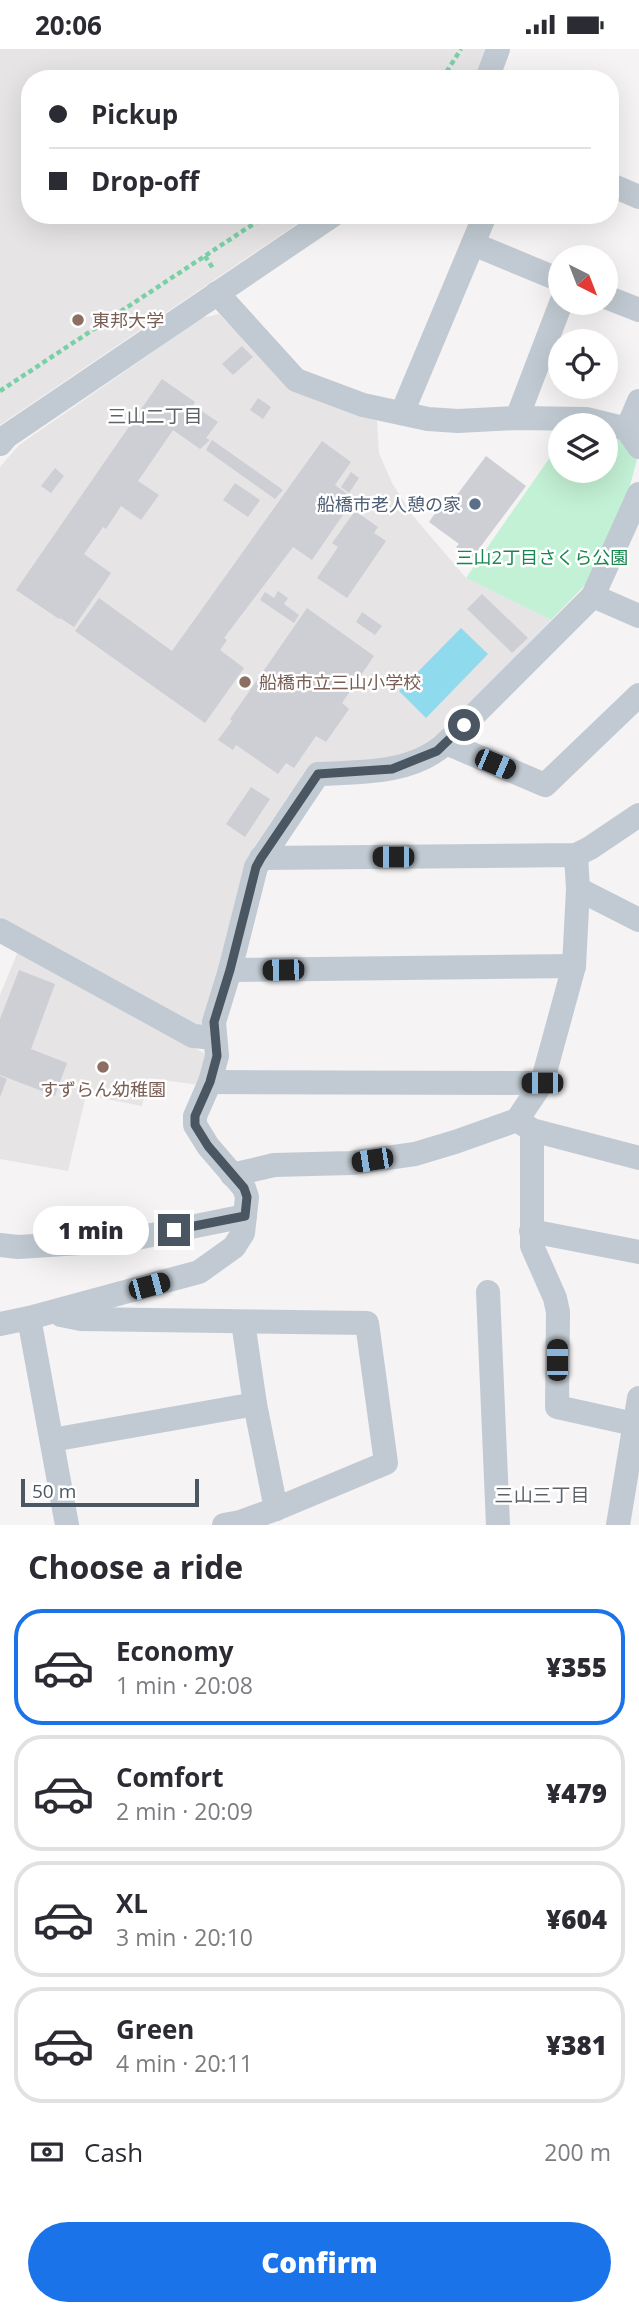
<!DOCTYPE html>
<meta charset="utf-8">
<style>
body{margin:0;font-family:"Open Sans","Noto Sans JP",sans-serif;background:#f7f7f7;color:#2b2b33;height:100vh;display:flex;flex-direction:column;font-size:26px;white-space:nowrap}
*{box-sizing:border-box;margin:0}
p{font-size:23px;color:#7c7c81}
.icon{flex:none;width:38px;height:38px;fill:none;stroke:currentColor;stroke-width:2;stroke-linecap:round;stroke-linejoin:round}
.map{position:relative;height:1476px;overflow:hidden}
.side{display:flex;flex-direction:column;background:#fff;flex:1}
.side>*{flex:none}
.guide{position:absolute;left:21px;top:21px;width:598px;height:154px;border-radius:28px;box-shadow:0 7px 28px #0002;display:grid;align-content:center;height:154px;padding:0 28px;background:#fff}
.needle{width:46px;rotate:138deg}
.buttons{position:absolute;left:548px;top:196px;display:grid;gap:14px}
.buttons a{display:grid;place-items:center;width:70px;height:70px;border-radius:50%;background:#fff;box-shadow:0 7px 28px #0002;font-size:35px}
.scale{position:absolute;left:21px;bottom:18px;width:178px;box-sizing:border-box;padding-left:7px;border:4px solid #4a5661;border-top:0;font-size:19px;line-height:24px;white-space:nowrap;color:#4a5661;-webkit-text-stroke:5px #fff;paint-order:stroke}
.end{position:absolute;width:32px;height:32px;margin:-16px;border:9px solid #4a5661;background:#fff;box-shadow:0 0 0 4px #fff}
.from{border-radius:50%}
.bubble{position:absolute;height:49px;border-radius:24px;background:#fff;box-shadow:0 7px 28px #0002;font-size:23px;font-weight:800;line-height:49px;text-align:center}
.car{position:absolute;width:21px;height:42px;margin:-21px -10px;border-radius:9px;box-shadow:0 0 5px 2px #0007;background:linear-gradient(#222 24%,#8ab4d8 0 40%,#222 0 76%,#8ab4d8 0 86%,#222 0)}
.guide b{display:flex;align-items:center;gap:24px;height:66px;font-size:26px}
.guide b+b{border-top:2px solid #e1e1e2}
.guide i{width:18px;height:18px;background:#2b2b33}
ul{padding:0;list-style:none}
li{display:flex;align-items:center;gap:21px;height:116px;margin:0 14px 10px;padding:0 14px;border:4px solid #e1e1e2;border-radius:28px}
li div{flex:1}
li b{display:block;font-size:26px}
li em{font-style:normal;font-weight:800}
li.current{border-color:#1a73e8}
li>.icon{width:63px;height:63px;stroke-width:1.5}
h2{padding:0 28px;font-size:32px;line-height:84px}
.pay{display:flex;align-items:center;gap:18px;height:77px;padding:0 28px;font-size:26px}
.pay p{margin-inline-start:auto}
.action{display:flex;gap:14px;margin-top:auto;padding:14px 28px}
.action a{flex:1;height:80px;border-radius:42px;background:#1a73e8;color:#fff;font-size:28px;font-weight:800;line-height:80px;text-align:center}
.status{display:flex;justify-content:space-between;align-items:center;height:49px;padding:0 35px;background:#fff;direction:ltr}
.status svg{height:19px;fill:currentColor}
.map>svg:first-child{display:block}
.education{fill:#e6e4e5}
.green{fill:#c3f1d5}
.water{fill:#90daee}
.building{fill:#cdcfd5}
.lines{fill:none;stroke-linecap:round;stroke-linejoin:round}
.path{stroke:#7ad0a6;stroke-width:4.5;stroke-dasharray:5 3.5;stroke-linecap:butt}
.minor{stroke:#c1cad2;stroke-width:24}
.route{stroke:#4a5661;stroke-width:9}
.education-dot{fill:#8d6e63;stroke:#fff;stroke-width:2.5}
.service-dot{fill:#5c6f8a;stroke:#fff;stroke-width:2.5}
.labels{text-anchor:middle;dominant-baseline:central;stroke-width:5;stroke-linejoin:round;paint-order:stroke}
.education-label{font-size:18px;fill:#785e54;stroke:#fff;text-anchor:start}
.service-label{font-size:18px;fill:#4e5e75;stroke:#fff;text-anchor:end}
.park-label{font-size:18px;fill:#17864f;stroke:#fff}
.neighbourhood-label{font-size:19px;fill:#5f6368;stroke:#fff}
</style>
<div class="status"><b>20:06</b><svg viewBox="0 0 49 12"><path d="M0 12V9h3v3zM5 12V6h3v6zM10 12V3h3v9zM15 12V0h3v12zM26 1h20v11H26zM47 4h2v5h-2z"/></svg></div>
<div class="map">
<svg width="639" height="1476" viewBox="0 0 639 1476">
<rect width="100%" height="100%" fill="#f5f3f3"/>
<g class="education">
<polygon points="0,0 485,0 474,30 30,30 30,166 310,166 0,376"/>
<polygon points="219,265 292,339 377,372 379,404 392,434 413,467 466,529 551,571 431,695 390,712 313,719 247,813 205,974 197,978 0,868 0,418 19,396 202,269"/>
<polygon points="19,900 209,1007 199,1036 148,1029 142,1057 86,1046 68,1122 0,1110 0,946"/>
</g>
<polygon class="green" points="606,385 620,386 638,407 626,451 585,536 551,571 466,529 560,394 560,422 606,422"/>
<polygon class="water" points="461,579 488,605 426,669 399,642"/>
<g class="building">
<polygon points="242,297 253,308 233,326 222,315"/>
<polygon points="162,330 195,353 193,356 218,373 206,389 210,391 200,400 173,381 138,432 159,446 141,471 121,457 106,480 103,478 84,505 111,524 74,578 60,569 59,570 16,541"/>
<polygon points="258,349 271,358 263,370 250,361"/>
<polygon points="212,391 283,441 275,450 206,401"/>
<polygon points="322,392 351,413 335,436 354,450 312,511 293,498 224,589 227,591 220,601 244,619 205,674 75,582 99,549 172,602"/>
<polygon points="486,407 526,437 472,509 456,498 459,495 429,473 445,450 451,454"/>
<polygon points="55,419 64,427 51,444 41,437"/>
<polygon points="351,423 359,429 349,444 341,438"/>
<polygon points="235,434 260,451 248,468 223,451"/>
<polygon points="355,462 378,478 374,484 386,492 347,549 317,529 338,498 332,494"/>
<polygon points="278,542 288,549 284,555 299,566 294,574 260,551 265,543 274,549"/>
<polygon points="482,545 528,589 512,604 467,560"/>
<polygon points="307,559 374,607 342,654 349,660 326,693 316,687 294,719 286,714 278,725 236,696 233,701 218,691 232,672 230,670"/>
<polygon points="362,563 382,577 375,586 356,573"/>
<polygon points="251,738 270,750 245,788 226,775"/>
<polygon points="19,921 55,935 31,1000 67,1014 55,1047 0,1026 0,970"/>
<polygon points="0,1027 7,1030 0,1048"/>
</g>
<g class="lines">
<g class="path">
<polyline points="442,30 461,0"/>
<polyline points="205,207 214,221"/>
<polyline points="0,342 267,166"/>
</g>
<g class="minor">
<polyline points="487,30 498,0"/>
<polyline points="611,136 639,148"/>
<polyline points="473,195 560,231"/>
<polyline points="217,244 296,331 363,356 428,370 458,372 517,369 586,370 627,380 639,398"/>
<polyline points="606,248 639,261"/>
<polyline points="402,364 485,166"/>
<polyline points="517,369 561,254"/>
<polyline points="627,380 639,352"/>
<polyline points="0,395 7,387 333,166"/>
<polyline points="593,547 639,567"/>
<polyline points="446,694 545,736 639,646"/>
<polyline points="261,809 576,806 590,799 639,766"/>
<polyline points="578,840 639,871"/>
<polyline points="0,881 193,987 215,989"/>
<polyline points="230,921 574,917"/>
<polyline points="210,1033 542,1034"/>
<polyline points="520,1073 532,1081 639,1109"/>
<polyline points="532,1081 532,1197 555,1249 558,1263 557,1358 634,1375"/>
<polyline points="232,1126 274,1116 351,1114 415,1105 455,1093 517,1071 542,1034 574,917 578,840 576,806"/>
<polyline points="531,1182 639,1203"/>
<polyline points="0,1196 18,1198 127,1191 245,1167"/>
<polyline points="488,1243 498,1476"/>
<polyline points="61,1266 81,1270 367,1274 386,1414 276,1460 240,1473 224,1476"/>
<polyline points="29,1269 67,1476"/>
<polyline points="243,1273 255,1355 276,1460"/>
<path d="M 0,1275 L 29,1269 L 199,1223 L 234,1198 L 243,1184 L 247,1148 L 244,1139 L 208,1097 L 195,1076 L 195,1067 L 210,1033 L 217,1007 L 214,973 L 230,921 L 256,818 L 318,725 C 361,723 412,725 446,694 L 593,547 L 639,445"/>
<polyline points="52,1391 255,1355"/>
<polyline points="618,1476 639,1349"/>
</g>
</g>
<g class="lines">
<polyline class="route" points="174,1181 245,1167 247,1148 244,1139 208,1097 195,1076 195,1067 210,1033 217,1007 214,973 230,921 256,818 261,809 318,725 392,720 437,702 464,676"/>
</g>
<g class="education-dot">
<circle cx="78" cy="271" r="7"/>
<circle cx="245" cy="633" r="7"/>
<circle cx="103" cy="1018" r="7"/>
</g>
<circle class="service-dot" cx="475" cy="455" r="7"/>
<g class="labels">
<g class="education-label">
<text x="92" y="271">東邦大学</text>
<text x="259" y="633">船橋市立三山小学校</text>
<text x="103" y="1040" text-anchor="middle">すずらん幼稚園</text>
</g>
<g class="service-label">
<text x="461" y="455">船橋市老人憩の家</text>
</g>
<g class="park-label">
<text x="542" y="508">三山2丁目さくら公園</text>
</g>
<g class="neighbourhood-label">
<text x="155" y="367">三山二丁目</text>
<text x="542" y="1446">三山三丁目</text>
</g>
</g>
</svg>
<div class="buttons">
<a><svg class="needle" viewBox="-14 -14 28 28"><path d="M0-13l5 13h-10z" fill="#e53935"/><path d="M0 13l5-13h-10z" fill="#7c7c81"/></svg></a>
<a><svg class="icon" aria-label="locate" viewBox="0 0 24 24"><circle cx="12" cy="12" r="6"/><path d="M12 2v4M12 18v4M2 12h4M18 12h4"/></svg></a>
<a><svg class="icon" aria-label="layers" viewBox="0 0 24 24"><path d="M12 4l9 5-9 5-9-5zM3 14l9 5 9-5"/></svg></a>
</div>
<div class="scale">50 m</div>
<i class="end from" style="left:464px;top:676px"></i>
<i class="end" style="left:174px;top:1181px"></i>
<div class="bubble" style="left:33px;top:1157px;width:116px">1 min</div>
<i class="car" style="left:495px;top:715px;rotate:113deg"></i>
<i class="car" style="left:393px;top:808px;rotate:270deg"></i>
<i class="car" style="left:283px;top:921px;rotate:269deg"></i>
<i class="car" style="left:542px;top:1034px;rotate:270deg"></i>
<i class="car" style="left:372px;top:1111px;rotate:261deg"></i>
<i class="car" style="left:149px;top:1237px;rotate:75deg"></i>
<i class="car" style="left:557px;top:1311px;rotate:0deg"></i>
<div class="guide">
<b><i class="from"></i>Pickup</b>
<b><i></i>Drop-off</b>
</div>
</div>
<section class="side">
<h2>Choose a ride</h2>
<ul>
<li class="current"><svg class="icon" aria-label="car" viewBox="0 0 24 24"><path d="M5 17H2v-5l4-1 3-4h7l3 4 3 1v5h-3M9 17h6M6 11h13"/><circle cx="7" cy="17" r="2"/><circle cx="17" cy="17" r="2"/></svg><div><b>Economy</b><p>1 min · 20:08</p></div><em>¥355</em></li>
<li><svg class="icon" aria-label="car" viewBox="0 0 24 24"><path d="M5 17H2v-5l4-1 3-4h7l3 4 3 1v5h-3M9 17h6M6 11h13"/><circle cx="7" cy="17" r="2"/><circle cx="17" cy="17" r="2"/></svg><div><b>Comfort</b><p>2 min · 20:09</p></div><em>¥479</em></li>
<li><svg class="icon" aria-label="car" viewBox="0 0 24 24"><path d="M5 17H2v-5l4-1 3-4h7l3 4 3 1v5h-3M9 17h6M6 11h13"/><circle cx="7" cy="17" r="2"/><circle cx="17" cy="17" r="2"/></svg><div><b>XL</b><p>3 min · 20:10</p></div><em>¥604</em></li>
<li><svg class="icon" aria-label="car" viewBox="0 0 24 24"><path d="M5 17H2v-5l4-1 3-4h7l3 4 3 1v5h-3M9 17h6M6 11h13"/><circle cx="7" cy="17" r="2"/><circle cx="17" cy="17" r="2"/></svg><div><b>Green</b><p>4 min · 20:11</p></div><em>¥381</em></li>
</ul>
<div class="pay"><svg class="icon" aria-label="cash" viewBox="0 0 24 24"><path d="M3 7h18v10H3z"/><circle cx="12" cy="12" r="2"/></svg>Cash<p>200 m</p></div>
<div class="action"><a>Confirm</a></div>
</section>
